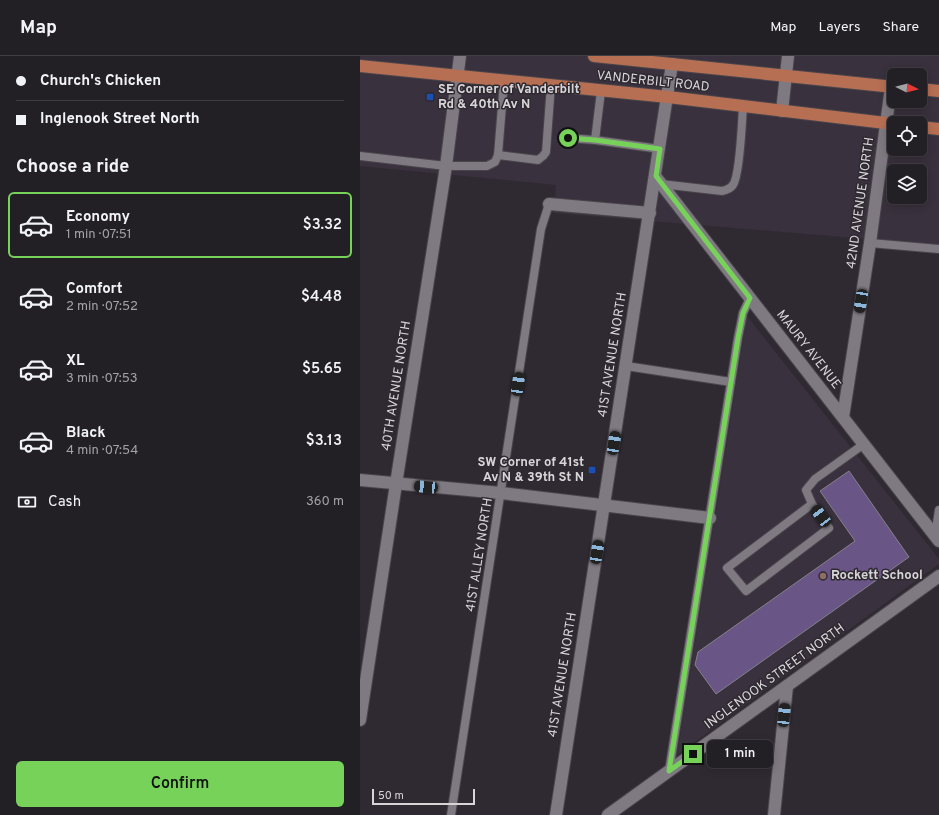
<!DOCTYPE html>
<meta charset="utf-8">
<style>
body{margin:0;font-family:Overpass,sans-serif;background:#2f2d32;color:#f1f3f6;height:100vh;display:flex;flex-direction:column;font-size:15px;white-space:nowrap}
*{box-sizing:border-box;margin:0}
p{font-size:13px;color:#a3a3a7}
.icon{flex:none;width:22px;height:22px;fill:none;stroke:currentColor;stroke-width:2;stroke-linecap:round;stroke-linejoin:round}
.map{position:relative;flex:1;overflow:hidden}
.panel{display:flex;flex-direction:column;background:#232025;width:360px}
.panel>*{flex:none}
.hud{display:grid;align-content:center;height:88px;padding:0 16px;background:#232025}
.needle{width:26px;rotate:96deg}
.controls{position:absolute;left:527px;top:12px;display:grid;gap:8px}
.controls a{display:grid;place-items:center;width:40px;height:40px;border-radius:6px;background:#232025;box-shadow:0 2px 10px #0003,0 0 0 1px #403e42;font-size:20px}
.scale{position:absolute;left:12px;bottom:10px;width:103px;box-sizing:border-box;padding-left:4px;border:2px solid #d8d5d9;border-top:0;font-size:11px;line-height:14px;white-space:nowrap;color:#d8d5d9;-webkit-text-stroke:3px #2f2a31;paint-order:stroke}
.end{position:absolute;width:18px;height:18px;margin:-9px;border:5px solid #77d259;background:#111;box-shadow:0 0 0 2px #111}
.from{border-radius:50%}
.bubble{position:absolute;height:28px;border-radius:6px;background:#232025;box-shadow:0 2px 10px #0003,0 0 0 1px #403e42;font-size:13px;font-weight:600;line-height:28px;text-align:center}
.car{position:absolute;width:12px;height:24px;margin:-12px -6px;border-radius:5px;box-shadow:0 0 3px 1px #0007;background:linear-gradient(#222 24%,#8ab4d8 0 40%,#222 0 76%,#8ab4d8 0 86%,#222 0)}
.hud b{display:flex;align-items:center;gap:14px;height:38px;font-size:15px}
.hud b+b{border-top:1px solid #403e42}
.hud i{width:10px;height:10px;background:#f1f3f6}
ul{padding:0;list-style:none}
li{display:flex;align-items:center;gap:12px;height:66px;margin:0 8px 6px;padding:0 8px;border:2px solid transparent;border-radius:6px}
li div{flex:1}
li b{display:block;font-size:15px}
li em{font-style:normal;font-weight:600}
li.active{border-color:#77d259}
li>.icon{width:36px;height:36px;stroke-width:1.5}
h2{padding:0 16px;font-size:18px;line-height:48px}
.pay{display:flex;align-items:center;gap:10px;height:44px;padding:0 16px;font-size:15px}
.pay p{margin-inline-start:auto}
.action{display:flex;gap:8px;margin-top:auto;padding:8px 16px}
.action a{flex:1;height:46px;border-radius:6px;background:#77d259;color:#111;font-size:16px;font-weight:600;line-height:46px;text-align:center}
header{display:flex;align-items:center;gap:24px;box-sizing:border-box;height:56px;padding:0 20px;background:#232025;border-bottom:1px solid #403e42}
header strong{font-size:19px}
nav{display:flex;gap:22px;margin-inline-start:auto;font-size:14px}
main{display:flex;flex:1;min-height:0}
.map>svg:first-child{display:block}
.built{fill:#39313d;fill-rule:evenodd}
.building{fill:#6a5587;stroke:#84818a}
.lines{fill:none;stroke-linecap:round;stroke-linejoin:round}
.lane-casing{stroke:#49454b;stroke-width:10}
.street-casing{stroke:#49454b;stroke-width:14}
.primary-casing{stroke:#49454b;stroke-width:14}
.lane{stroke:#7f7981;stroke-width:8}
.street{stroke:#7f7981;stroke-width:12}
.primary{stroke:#b76f53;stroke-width:12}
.route{stroke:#77d259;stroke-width:5}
.transit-dot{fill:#1a4fb4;stroke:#2f2a31;stroke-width:1.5}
.education-dot{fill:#8d6e63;stroke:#2f2a31;stroke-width:1.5}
.labels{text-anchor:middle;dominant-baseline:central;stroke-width:3;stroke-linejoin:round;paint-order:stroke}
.street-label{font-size:13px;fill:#d8d5d9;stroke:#2f2a31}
.poi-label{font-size:13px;font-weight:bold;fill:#d8d5d9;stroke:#2f2a31;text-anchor:start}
</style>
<header>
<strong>Map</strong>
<nav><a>Map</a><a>Layers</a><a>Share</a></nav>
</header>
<main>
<section class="panel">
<div class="hud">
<b><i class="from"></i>Church's Chicken</b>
<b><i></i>Inglenook Street North</b>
</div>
<h2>Choose a ride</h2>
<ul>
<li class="active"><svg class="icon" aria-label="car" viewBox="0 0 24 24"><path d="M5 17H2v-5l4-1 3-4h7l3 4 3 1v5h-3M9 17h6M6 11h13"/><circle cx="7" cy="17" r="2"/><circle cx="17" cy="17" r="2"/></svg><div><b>Economy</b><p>1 min · 07:51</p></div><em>$3.32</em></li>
<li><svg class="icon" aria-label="car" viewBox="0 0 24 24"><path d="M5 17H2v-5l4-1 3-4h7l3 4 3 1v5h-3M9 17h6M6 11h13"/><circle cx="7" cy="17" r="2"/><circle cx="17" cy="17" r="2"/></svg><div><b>Comfort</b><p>2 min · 07:52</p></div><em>$4.48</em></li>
<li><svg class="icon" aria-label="car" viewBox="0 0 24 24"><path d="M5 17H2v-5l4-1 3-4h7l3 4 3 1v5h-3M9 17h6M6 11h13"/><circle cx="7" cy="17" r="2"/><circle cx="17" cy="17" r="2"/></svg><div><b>XL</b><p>3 min · 07:53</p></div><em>$5.65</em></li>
<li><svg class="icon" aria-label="car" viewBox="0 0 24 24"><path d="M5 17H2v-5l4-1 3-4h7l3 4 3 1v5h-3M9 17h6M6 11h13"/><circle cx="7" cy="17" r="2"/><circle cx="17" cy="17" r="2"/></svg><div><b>Black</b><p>4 min · 07:54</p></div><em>$3.13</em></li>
</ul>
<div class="pay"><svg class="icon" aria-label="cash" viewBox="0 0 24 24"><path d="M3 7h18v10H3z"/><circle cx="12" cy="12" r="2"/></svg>Cash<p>360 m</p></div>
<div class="action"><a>Confirm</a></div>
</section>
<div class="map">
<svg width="579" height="759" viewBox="0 0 579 759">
<rect width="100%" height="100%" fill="#2f2a31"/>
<g class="built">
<path d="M 0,0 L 579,0 L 579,189 L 194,157 L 196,129 L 0,110 ZM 534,19 L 560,19 L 560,45 L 534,45 ZM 534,67 L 560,67 L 560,93 L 534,93 ZM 534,115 L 560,115 L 560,141 L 534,141 Z"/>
<polygon points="387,260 579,503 579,508 317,699"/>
</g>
<polygon class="building" points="489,415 549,501 356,638 335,609 338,596 495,485 460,435"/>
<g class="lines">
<g class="lane-casing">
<g id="lane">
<polyline points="241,35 235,84 300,93"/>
<polyline points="208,82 235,84"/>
<polyline points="138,99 178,104 183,100 186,96 191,29"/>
<polyline points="0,100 86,110 127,110 135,106 138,99 144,25"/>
<path d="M 301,128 L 362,135 C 367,134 370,133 373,129 C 380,119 382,65 383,50"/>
<polyline points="510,187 579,193"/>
<polyline points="266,310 371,326"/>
<polyline points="452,448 367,512 386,535 469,472 452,448 446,434 455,423 504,388"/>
<polyline points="575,480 579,454"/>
<polyline points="309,715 378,282 383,257 390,242"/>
<polyline points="91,759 181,173 189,148"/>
</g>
</g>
<g class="street-casing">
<g id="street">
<polyline points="422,55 428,0"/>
<polyline points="295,120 579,485"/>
<polyline points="189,148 290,157"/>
<polyline points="483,361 510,187 531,31"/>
<polyline points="0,424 141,437 350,462"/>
<polyline points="0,664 36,428 86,110 100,0"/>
<polyline points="196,759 312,8"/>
<polyline points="248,759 579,520"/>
<polyline points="414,759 427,630"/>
</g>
</g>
<g class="primary-casing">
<g id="primary">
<polyline points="234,0 534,31"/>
<polyline points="0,10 308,41 534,68"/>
<polyline points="560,33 579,35"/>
<polyline points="560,71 579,73"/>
</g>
</g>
<use href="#lane" class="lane"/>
<use href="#street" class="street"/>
<use href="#primary" class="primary"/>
</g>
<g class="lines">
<polyline class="route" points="208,82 235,84 300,93 296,120 390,242 383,257 378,282 309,715 333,698"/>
</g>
<g class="transit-dot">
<rect x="66" y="37" width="8" height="8" rx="2"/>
<rect x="228" y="410" width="8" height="8" rx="2"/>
</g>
<circle class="education-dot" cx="463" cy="520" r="4"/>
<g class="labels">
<g class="street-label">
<text transform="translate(293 26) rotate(6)">VANDERBILT ROAD</text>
<text transform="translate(501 147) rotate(-82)">42ND AVENUE NORTH</text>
<text transform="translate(448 294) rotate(52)">MAURY AVENUE</text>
<text transform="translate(253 299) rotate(-81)">41ST AVENUE NORTH</text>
<text transform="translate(37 330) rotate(-81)">40TH AVENUE NORTH</text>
<text transform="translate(120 499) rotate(-81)">41ST ALLEY NORTH</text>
<text transform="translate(203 619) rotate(-81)">41ST AVENUE NORTH</text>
<text transform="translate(415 621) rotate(-36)">INGLENOOK STREET NORTH</text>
</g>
<g class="poi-label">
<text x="78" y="34">SE Corner of Vanderbilt<tspan x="78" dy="15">Rd &amp; 40th Av N</tspan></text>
<text x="224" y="407" text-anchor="end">SW Corner of 41st<tspan x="224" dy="15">Av N &amp; 39th St N</tspan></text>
<text x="471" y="520">Rockett School</text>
</g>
</g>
</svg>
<div class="controls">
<a><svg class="needle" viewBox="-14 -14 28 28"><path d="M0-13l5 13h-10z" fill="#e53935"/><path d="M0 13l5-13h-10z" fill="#a3a3a7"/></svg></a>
<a><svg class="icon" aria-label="locate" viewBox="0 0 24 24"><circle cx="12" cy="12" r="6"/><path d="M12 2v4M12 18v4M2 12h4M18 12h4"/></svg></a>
<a><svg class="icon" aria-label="layers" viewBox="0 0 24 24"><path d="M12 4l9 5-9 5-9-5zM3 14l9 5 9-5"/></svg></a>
</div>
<div class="scale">50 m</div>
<i class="end from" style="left:208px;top:82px"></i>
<i class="end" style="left:333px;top:698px"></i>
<div class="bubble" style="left:347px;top:684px;width:66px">1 min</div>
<i class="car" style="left:501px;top:245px;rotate:189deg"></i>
<i class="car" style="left:158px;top:328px;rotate:8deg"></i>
<i class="car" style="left:254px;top:387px;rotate:9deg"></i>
<i class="car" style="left:66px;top:431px;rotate:275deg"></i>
<i class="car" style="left:461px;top:460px;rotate:323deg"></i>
<i class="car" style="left:237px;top:496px;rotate:9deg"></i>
<i class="car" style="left:424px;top:659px;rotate:6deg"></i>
</div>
</main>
